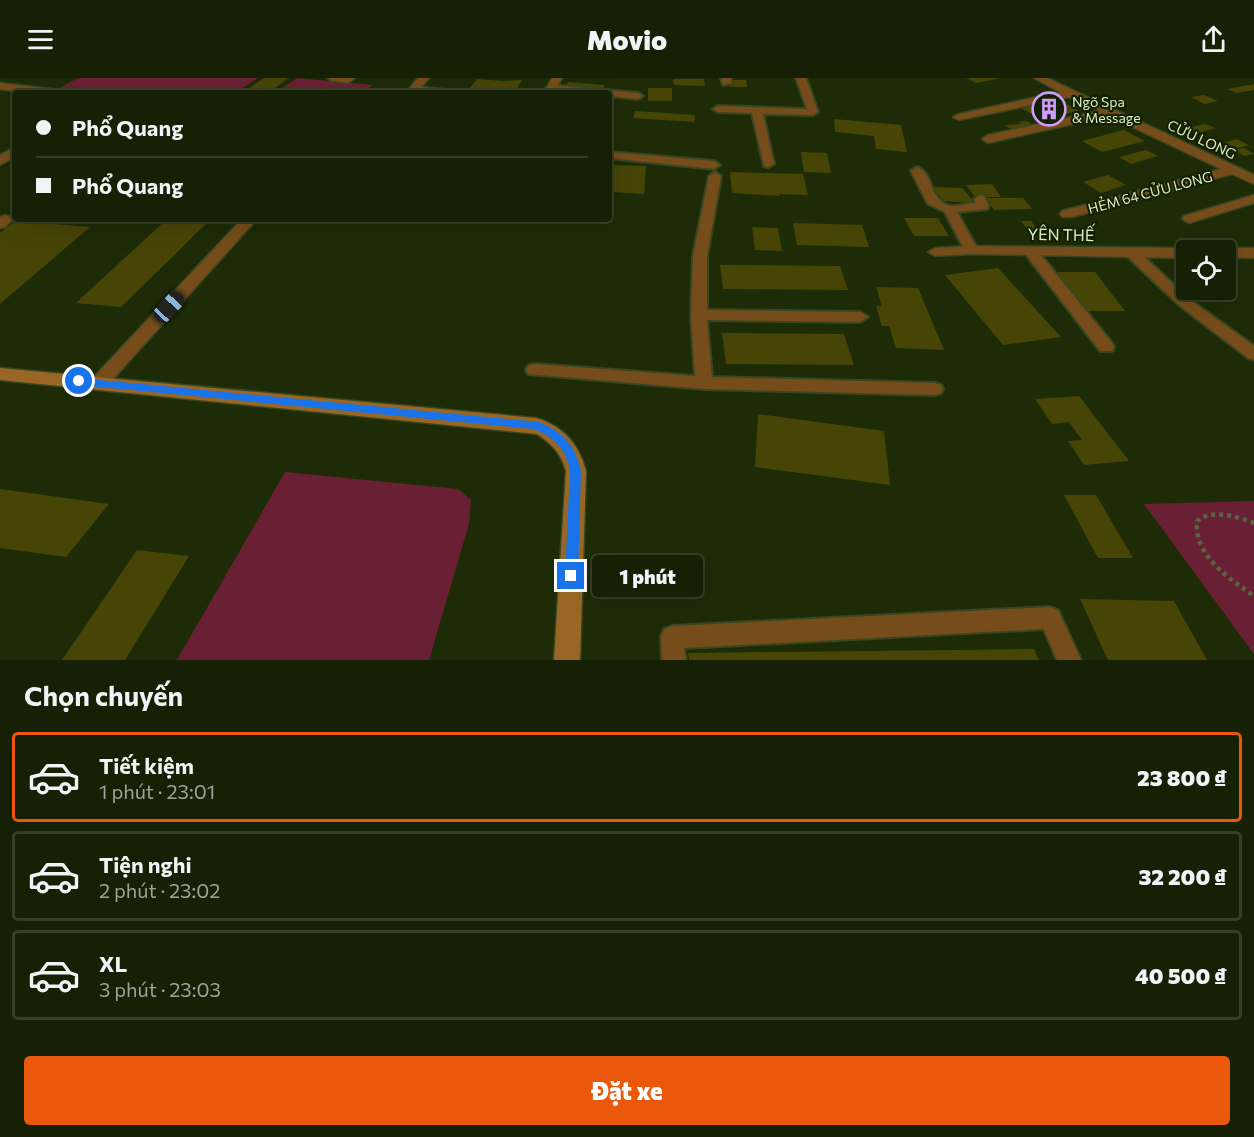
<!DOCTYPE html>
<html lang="vi">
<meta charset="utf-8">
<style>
body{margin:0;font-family:Commissioner,sans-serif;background:#1f280e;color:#f1f3f6;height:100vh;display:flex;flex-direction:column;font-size:22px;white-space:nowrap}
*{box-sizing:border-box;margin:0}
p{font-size:20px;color:#9ea39a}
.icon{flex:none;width:33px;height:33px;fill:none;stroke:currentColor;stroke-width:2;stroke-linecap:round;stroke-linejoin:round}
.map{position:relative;height:582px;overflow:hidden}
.sheet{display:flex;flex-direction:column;background:#162004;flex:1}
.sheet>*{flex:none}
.top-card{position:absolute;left:12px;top:12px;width:600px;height:132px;border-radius:6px;box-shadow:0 6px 24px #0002,0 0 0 2px #353e26;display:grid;align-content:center;height:132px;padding:0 24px;background:#162004}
.controls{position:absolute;left:1176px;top:162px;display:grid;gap:12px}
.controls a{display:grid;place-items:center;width:60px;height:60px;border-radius:6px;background:#162004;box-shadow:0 6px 24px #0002,0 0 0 2px #353e26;font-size:30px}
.end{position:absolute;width:27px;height:27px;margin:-14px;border:8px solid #1a73e8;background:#fff;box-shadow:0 0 0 3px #fff}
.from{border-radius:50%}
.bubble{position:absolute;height:42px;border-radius:6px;background:#162004;box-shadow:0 6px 24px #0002,0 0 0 2px #353e26;font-size:20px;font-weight:800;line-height:42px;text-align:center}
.car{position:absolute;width:18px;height:36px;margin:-18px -9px;border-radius:8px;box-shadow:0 0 4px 2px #0007;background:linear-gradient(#222 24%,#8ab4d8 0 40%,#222 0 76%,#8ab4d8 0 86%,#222 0)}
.top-card b{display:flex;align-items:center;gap:21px;height:57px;font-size:22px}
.top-card b+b{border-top:2px solid #353e26}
.top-card i{width:15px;height:15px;background:#f1f3f6}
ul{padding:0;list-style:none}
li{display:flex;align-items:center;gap:18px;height:90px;margin:0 12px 9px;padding:0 12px;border:3px solid #353e26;border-radius:6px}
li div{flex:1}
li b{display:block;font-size:22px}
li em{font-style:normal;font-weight:800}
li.active{border-color:#ea580c}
li>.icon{width:54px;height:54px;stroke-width:1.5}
h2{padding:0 24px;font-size:27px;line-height:72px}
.action{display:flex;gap:12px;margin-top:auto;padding:12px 24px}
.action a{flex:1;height:69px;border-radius:6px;background:#ea580c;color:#fff;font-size:24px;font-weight:800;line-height:69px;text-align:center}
header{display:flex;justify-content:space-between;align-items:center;height:78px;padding:0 24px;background:#162004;font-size:27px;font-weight:800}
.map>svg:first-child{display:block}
.green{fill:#6a2034}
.building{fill:#474506}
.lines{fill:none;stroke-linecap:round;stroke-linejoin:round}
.service-casing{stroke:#384621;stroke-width:4}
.minor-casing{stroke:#384621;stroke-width:3}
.secondary-casing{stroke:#384621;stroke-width:3}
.path{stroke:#576641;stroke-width:4.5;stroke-dasharray:4 4;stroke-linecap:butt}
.service{fill:#764d1a;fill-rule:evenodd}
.minor{fill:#764d1a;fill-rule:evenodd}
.secondary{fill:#9a6625;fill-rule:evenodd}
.route{fill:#1a73e8}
.labels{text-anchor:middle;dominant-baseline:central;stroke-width:4.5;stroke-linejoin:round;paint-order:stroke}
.far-poi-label{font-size:14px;fill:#dbebc7;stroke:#142100;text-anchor:start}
.far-street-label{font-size:14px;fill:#dbebc7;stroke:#142100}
.street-label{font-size:16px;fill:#dbebc7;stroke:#142100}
</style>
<header><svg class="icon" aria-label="menu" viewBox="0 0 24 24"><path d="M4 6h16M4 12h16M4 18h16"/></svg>Movio<svg class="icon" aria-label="share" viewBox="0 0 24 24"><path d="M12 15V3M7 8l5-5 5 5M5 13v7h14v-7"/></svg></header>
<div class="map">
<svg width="1254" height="582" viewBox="0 0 1254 582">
<rect width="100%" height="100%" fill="#1d2b06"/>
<g class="green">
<polygon points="78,0 258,0 235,15 99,15 59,10"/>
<polygon points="297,0 373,7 363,15 275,15"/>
<polygon points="285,394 458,411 471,422 469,446 429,582 177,582"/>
<polygon points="1254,423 1254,576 1144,426"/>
</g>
<g class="building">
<polygon points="264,0 289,0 268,15 242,15"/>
<polygon points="966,0 997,0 997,1 976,5"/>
<polygon points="477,1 503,3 522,2 515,14 469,11"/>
<polygon points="673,1 704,1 705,8 674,7"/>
<polygon points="728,2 746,2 747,9 730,9"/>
<polygon points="568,4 605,7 601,15 577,14 579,11 565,9"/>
<polygon points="1254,6 1254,12 1237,15 1227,11"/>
<rect x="648" y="10" width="24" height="13"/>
<polygon points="1204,17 1218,23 1205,26 1191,19"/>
<polygon points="1056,21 1079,33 1041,41 1019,29"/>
<polygon points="635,33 695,37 694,44 633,40"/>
<polygon points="834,41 901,47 907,74 876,71 874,58 835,54"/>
<polygon points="1026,43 1035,48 1013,52 1004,47 1022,46 1018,44"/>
<polygon points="1205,46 1216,50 1198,55 1187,50"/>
<polygon points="1124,52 1145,63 1102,74 1082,63"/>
<polygon points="1237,61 1249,67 1235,71 1223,65"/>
<polygon points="1244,70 1254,76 1245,78 1233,72"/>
<polygon points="1146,72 1158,78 1131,86 1119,79"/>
<polygon points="801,74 827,75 831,95 804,94"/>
<polygon points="609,87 646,88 644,116 609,114"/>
<polygon points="730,94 803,96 808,117 779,116 780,118 732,115"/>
<polygon points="1108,97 1126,107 1101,115 1083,104"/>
<polygon points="992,106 1001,119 975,119 966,107"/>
<polygon points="933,109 962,110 975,125 943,123"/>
<polygon points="986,120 1023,120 1032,131 994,132"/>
<polygon points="904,140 938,140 949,158 914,158"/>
<polygon points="167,141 211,141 121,229 76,225"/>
<polygon points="15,143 90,149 0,226 0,155"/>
<polygon points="1021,143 1031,143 1040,155 1030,155"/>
<polygon points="793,145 862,147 869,169 797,167"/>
<polygon points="752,149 778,150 782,173 755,172"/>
<polygon points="720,187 840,188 848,212 723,211"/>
<polygon points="998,190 1061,259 1003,267 945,197"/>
<polygon points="1057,194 1095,194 1125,233 1084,233"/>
<polygon points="876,209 918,210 944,272 896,270 889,248 882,248 876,228 882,228"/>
<polygon points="722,255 844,256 854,287 726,286"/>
<polygon points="1079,318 1129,383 1084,387 1068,363 1082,362 1069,344 1052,346 1035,321"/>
<polygon points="758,336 884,353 890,407 755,389"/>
<polygon points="0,411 109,426 66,479 0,470"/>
<polygon points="1064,417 1096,417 1133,480 1098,480"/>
<polygon points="137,472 189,478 125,582 62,582"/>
<polygon points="1080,521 1174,523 1207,582 1108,582"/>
<polygon points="1034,571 1039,582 689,582 688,575"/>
</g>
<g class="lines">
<g class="service-casing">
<g id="service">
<polygon points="721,0 731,0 731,5 723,7"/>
<polygon points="796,0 806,0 818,34 813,37 763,36 774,86 768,89 764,88 752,35 718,34 713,31 718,28 807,31"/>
<polygon points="551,7 638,15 643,18 638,21 609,18 609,15 548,12 546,10"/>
<polygon points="609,74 714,83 720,87 714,91 609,80"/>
<path d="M 917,89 C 934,95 929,124 951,128 C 958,129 968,125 975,125 L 974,121 L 980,117 L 984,118 L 989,128 L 987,131 L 957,134 L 978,172 L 976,175 L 966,175 L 945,134 L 928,126 L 911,93 Z"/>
<polygon points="715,94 721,98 707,178 707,232 860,234 868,239 860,244 707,242 712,299 935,305 941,307 943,311 941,315 935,317 704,311 528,296 526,292 528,288 534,286 695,298 691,237 693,178 709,98"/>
<polygon points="1031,170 1036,171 1112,265 1114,269 1112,273 1100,273 1024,174"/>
<polygon points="1132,171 1137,172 1189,221 1254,268 1254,282 1248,280 1179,227 1127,178 1125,175 1127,172"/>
<polygon points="1050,529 1058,532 1081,582 1057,582 1044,551 684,570 686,582 662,582 661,559 664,551 672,548"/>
</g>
</g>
<g class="minor-casing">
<g id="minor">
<polygon points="327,0 355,0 348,5 332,3"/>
<polygon points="418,0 429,0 421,9 451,12 456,15 409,14 408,12"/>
<polygon points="552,0 562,0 554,15 544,15"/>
<polygon points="1034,0 1047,0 1254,97 1254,106 1232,96 1072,139 1062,139 1060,136 1062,133 1221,91 1109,38 988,65 982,61 988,57 1100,33 1069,19 959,42 953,39 959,36 1060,14"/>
<polygon points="0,5 59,12 64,15 32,15 0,11"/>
<polygon points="15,69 15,79 0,87 0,77"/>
<polygon points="1254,117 1254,125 1189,145 1182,141 1184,138"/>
<polygon points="6,137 13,141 5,149 0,150 0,139"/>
<polygon points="242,141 257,141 105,310 99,312 93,310 90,305 93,300"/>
<polygon points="971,168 1186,170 1192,172 1186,172 1186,180 971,176 935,178 928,174 935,170"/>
<polygon points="1226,170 1254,170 1254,180 1226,179 1226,172 1220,172"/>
</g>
</g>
<g class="secondary-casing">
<path id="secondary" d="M 0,290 L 536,340 C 563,348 579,366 586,393 L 580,582 L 554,582 L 566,393 C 561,375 552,366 537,356 L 0,302 Z"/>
</g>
<path class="path" d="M 1254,445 C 1237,439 1212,430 1197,443 C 1193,477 1230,501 1254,518"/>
<use href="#service" class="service"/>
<use href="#minor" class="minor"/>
<use href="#secondary" class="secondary"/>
</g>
<path class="route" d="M 79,300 L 539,344 C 563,354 576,368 581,393 L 578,498 L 571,503 L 565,498 L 570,393 C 566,371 555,360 534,351 L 79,307 L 74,303 Z"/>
<defs>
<g id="building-ring" transform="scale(1.725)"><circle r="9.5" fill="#142100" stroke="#d09dff" stroke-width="1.5"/><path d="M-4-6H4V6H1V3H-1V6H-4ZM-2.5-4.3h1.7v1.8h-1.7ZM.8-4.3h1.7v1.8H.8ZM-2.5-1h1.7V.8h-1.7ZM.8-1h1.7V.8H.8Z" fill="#d09dff"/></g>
</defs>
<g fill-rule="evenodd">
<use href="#building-ring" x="1049" y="31"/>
</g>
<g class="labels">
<g class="far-poi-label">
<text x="1072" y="23">Ngõ Spa<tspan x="1072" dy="16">&amp; Message</tspan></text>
</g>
<g class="far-street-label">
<text transform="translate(1202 61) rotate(25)">CỬU LONG</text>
<text transform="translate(1150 114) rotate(-15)">HẺM 64 CỬU LONG</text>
</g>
<g class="street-label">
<text transform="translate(1061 156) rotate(1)">YÊN THẾ</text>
</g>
</g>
</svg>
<div class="controls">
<a><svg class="icon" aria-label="locate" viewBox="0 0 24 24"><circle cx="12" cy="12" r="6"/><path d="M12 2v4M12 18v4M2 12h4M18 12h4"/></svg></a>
</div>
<i class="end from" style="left:79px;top:303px"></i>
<i class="end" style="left:571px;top:498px"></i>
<div class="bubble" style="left:592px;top:477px;width:111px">1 phút</div>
<i class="car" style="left:169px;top:229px;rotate:43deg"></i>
<div class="top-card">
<b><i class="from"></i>Phổ Quang</b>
<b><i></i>Phổ Quang</b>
</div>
</div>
<section class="sheet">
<h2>Chọn chuyến</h2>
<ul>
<li class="active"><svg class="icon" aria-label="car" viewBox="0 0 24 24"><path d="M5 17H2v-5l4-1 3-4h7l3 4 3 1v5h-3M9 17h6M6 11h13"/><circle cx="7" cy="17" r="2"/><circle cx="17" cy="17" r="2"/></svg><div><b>Tiết kiệm</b><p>1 phút · 23:01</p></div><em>23 800 ₫</em></li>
<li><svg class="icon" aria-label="car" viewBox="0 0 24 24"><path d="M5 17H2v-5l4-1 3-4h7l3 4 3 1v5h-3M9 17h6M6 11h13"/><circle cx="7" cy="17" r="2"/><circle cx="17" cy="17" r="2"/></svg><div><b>Tiện nghi</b><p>2 phút · 23:02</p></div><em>32 200 ₫</em></li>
<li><svg class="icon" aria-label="car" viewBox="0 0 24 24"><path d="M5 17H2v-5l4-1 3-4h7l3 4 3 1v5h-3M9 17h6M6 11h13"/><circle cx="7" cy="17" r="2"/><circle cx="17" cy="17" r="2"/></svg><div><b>XL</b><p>3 phút · 23:03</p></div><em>40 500 ₫</em></li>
</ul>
<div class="action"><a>Đặt xe</a></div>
</section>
